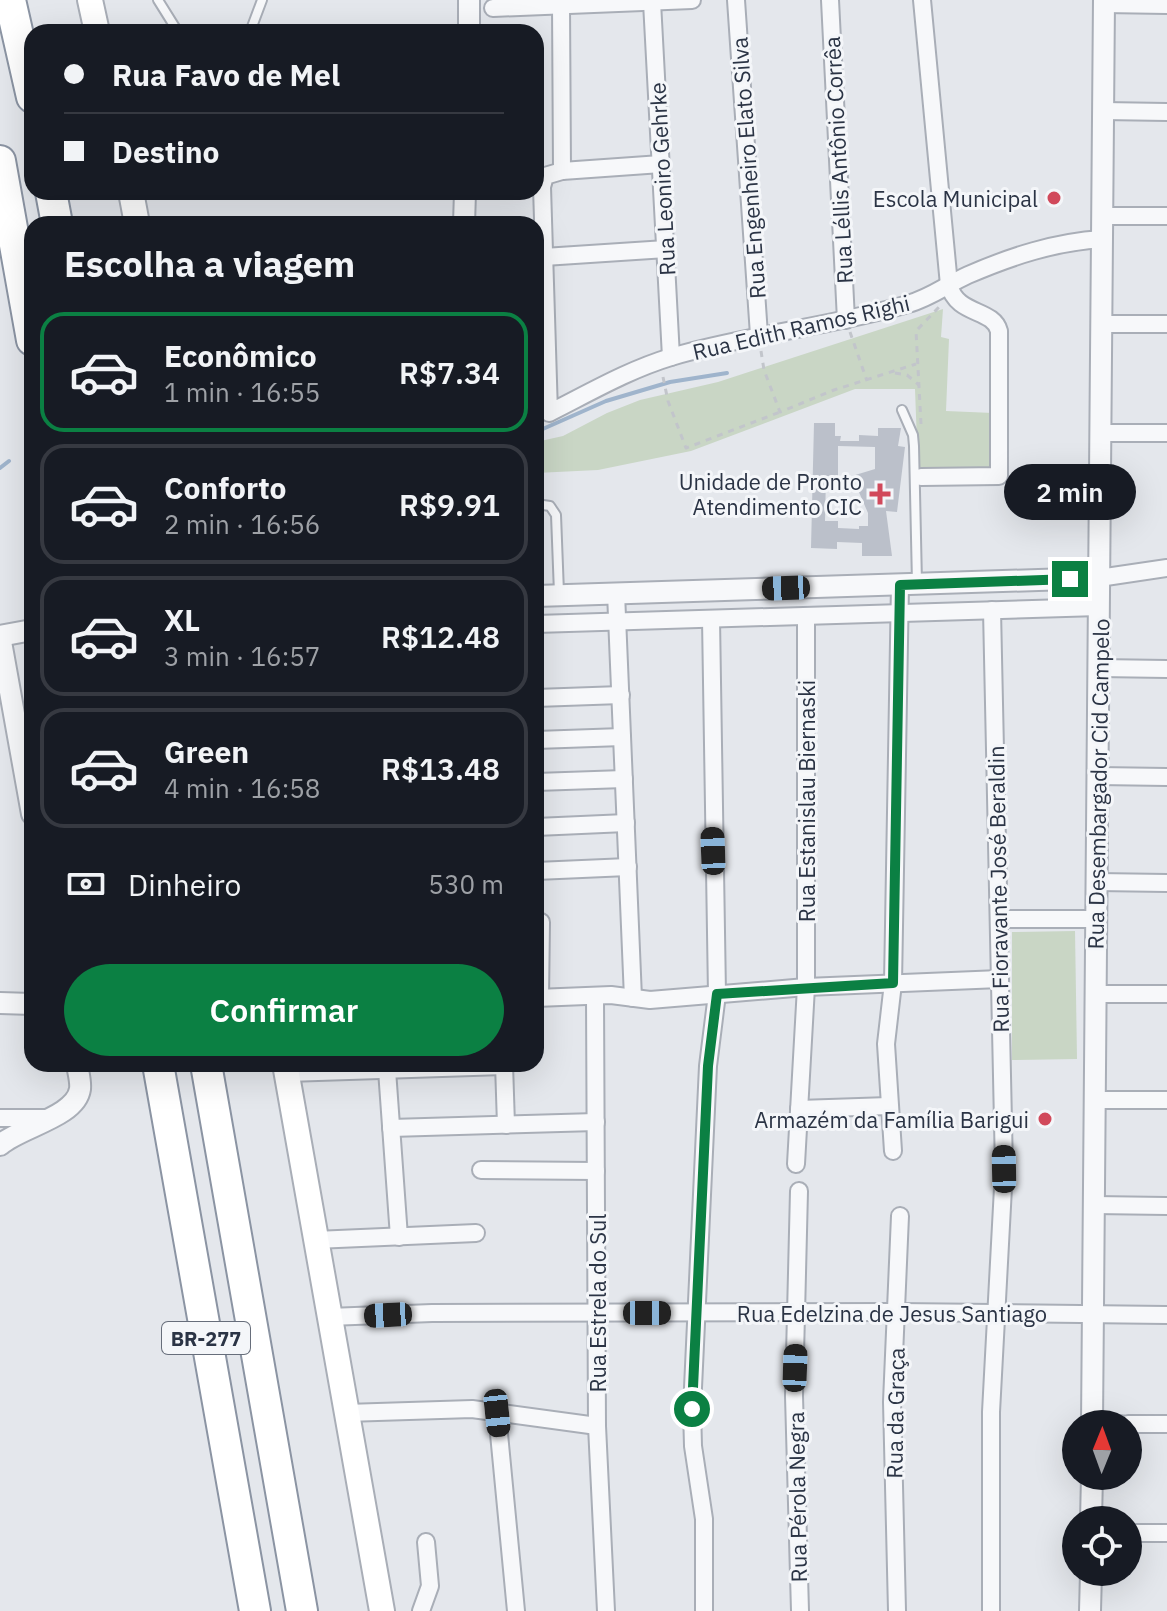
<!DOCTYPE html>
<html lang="pt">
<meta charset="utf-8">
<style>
body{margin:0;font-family:"IBM Plex Sans",sans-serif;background:#20242c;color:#f1f3f6;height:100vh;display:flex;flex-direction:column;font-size:30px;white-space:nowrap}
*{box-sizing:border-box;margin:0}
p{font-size:26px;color:#9ea1a6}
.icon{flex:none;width:44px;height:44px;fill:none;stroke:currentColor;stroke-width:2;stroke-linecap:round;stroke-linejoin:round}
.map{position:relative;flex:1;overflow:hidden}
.drawer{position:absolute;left:24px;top:216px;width:520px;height:856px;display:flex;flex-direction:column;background:#171b24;border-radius:24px;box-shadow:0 8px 32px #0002}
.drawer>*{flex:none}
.top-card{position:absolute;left:24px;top:24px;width:520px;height:176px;border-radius:24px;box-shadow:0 8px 32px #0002;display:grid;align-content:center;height:176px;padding:0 40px;background:#171b24}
.needle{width:52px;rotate:1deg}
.controls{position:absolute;left:1062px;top:1410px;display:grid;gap:16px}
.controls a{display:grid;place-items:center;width:80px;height:80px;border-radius:50%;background:#171b24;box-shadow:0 8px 32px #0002;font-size:40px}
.end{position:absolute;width:36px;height:36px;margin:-18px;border:10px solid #0b8043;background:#fff;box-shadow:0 0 0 4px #fff}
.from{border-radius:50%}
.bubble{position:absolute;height:56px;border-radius:28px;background:#171b24;box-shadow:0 8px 32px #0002;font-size:26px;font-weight:600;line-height:56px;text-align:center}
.car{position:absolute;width:24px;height:48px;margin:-24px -12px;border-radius:10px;box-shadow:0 0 6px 2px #0007;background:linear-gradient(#222 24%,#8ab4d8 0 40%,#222 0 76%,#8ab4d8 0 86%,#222 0)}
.top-card b{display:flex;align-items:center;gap:28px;height:76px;font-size:30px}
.top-card b+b{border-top:2px solid #363941}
.top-card i{width:20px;height:20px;background:#f1f3f6}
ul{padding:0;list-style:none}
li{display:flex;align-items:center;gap:24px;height:120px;margin:0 16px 12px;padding:0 24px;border:4px solid #363941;border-radius:24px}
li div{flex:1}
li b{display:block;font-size:30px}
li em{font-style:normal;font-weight:600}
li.selected{border-color:#0b8043}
li>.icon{width:72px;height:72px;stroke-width:1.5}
h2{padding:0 40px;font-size:36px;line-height:96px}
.pay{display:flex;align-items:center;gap:20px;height:88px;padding:0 40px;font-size:30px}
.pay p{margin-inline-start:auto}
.action{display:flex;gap:16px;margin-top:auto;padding:16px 40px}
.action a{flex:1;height:92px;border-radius:48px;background:#0b8043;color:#fff;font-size:32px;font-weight:600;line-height:92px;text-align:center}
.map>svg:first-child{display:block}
.green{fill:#c9d6c5}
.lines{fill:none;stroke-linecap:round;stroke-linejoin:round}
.stream{stroke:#9fb4cc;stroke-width:4}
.building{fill:#bbc0ca;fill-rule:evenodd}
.service-casing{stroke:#a9aeb7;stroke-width:12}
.minor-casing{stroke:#a9aeb7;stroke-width:20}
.tertiary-casing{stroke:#a9aeb7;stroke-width:24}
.secondary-casing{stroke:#a9aeb7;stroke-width:28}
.motorway-casing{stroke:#8b94a3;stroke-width:34}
.path{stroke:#c2c5cb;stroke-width:3;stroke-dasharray:6 6;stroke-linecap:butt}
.service{stroke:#f7f8fa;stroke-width:8}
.minor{stroke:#f7f8fa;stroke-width:16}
.tertiary{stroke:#f7f8fa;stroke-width:20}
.secondary{stroke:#fff;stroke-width:24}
.motorway{stroke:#fff;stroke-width:30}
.route{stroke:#0b8043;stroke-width:10}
.poi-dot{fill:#d1495b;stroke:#f4f6f9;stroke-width:3}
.labels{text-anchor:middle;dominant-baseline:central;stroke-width:6;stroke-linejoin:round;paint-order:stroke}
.shield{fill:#f4f6f9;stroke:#676e7b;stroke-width:2}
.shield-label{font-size:20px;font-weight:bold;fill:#2b3445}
.street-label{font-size:22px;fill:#2b3445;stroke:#f4f6f9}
.poi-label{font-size:22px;fill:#2b3445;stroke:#f4f6f9;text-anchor:end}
</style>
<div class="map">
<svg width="1167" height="1611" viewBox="0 0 1167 1611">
<rect width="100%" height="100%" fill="#e4e7ec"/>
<g class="green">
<polygon points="943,309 941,337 949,339 946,411 993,413 992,470 918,470 915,389 855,389 691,451 598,470 536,473 536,442 563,436 607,413 640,400 718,382"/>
<polygon points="1075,931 1077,1059 1012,1060 1012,932"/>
</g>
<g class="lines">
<g class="stream">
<polyline points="536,432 606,401 670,382 727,373"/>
<polyline points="0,468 9,461"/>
</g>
</g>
<path class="building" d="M 814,423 L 835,423 L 835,436 L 841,436 L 840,441 L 859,441 L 859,435 L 878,436 L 878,428 L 901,428 L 898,446 L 905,447 L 897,512 L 886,511 L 892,556 L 862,556 L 862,543 L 837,542 L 837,549 L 811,548 ZM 838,446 L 875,447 L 875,469 L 852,476 L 868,513 L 868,526 L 859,526 L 859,529 L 838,528 L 838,521 L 825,521 L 826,476 L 838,476 Z"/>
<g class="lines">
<g class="service-casing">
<g id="service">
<polyline points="158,0 178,32"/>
<polyline points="250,32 262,0"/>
<polyline points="902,410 913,435 914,446 917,583"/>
<polyline points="536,504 550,506 556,515 559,593"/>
</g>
</g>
<g class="minor-casing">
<g id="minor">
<polyline points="736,0 759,335"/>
<polyline points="830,0 846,320"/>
<polyline points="652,2 671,357"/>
<polyline points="1104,4 1167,5"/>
<path d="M 561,5 L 562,171 L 545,176 L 542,187 L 549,413 C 589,393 628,370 671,357 C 749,334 830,327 908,304 C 930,298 948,284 968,275 C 1012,256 1055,242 1102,239"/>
<polyline points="493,8 692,0"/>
<polyline points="1103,111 1167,112"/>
<polyline points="562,171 661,164"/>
<polyline points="1103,216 1167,216"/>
<polyline points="544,257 666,249"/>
<polyline points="1101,324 1167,324"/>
<polyline points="1101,433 1167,433"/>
<path d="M 921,477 L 999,476 L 999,331 C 993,308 957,316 949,285 L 922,0"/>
<polyline points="1099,578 1167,568"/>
<polyline points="616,593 633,998"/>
<polyline points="536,624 1099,607"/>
<polyline points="1099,668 1167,669"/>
<polyline points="536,698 621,695"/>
<polyline points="536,740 622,737"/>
<polyline points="1098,776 1167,777"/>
<polyline points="536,782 624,779"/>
<polyline points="536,827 626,823"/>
<polyline points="536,871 628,867"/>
<polyline points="1097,882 1167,883"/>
<polyline points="999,919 1096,919"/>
<polyline points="1096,994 1167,994"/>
<polyline points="595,996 597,1426 606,1611"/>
<polyline points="536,998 611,995 650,1000 806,987 1000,979"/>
<polyline points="540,998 541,922"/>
<polyline points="504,1064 506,1125"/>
<polyline points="387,1070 399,1237"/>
<polyline points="287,1073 504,1066"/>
<polyline points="1095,1100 1167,1100"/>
<polyline points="799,1109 889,1106"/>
<polyline points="0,1118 50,1118"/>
<polyline points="391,1128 596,1122"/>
<polyline points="893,1151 886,1044 893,983 900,585"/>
<polyline points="796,1164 806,987 806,616"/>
<polyline points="481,1170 596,1171"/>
<polyline points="799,1191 794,1396 800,1611"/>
<polyline points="1094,1205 1167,1206"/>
<polyline points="315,1240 476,1233"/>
<polyline points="329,1317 432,1313 898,1312 1167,1315"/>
<polyline points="346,1413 472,1409 597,1426"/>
<polyline points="497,1413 516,1611"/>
<polyline points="1092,1424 1121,1424"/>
<polyline points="1128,1424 1167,1424"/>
<polyline points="1128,1533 1167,1533"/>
<polyline points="421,1611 430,1586 426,1542"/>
<polyline points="704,1611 704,1519 693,1446 692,1409 708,1066 717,994 711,619"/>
<polyline points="897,1611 892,1402 900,1216"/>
<polyline points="991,1611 991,1412 1004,1169 992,610"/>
</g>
</g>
<g class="tertiary-casing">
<g id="tertiary">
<polyline points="469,32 469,0"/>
<polyline points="464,224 465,192"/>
<polyline points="536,596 1099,578"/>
<polyline points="0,636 32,814"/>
<polyline points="0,636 32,630"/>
<polyline points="0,1003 32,1004"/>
<path d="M 0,1145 C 20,1127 76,1117 80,1089 C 81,1081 78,1072 77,1064"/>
<polyline points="1092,1424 1104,0"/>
<polyline points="1091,1520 1092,1476"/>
<polyline points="1090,1611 1091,1572"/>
</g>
</g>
<g class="secondary-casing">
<g id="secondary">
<polyline points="90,0 97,32"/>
<polyline points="131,192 137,224"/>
<polyline points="285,1064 382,1611"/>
</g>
</g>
<g class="motorway-casing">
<g id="motorway">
<polyline points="10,0 32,97"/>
<polyline points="0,161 32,340"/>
<polyline points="51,192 57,224"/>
<polyline points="158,1064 255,1611"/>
<polyline points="206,1064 302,1611"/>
</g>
</g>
<g class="path">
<polyline points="850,332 867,381"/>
<polyline points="761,351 764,370 780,412 834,390 916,364"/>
<polyline points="895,373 907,375 919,385"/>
<polyline points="663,377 668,401 686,448 780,412"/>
<polyline points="921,424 916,331 940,306"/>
<polyline points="1013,482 1041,481"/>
</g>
<use href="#service" class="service"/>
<use href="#minor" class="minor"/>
<use href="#tertiary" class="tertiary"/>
<use href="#secondary" class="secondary"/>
<use href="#motorway" class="motorway"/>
</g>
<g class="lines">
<polyline class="route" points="692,1409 708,1066 717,994 893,983 900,585 1070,579"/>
</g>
<g class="poi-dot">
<circle cx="1054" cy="198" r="8"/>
<path d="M876 482h8v8h8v8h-8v8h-8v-8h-8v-8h8z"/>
<circle cx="1045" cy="1119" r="8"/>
</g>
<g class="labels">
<rect class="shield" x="162" y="1322" width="88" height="32" rx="6"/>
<g class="shield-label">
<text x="206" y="1338">BR-277</text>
</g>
<g class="street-label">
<text transform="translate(838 160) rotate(-93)">Rua Léllis Antônio Corrêa</text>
<text transform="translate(748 168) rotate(-94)">Rua Engenheiro Elato Silva</text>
<text transform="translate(662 179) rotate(-93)">Rua Leoniro Gehrke</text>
<text transform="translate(801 327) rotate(-13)">Rua Edith Ramos Righi</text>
<text transform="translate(1098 784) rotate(-89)">Rua Desembargador Cid Campelo</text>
<text transform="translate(806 801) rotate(-90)">Rua Estanislau Biernaski</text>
<text transform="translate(998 889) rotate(-91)">Rua Fioravante José Beraldin</text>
<text transform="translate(597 1303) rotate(-90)">Rua Estrela do Sul</text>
<text x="892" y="1313">Rua Edelzina de Jesus Santiago</text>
<text transform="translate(895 1413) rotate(-89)">Rua da Graça</text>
<text transform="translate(797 1497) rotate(-91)">Rua Pérola Negra</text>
</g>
<g class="poi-label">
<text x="1038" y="198">Escola Municipal</text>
<text x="862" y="481">Unidade de Pronto<tspan x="862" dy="25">Atendimento CIC</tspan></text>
<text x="1029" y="1119">Armazém da Família Barigui</text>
</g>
</g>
</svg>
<div class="controls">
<a><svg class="needle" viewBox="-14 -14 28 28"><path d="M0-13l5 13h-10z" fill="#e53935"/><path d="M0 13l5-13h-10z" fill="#9ea1a6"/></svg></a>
<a><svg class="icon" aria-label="locate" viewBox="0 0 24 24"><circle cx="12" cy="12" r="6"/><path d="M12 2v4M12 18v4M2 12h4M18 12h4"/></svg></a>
</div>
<i class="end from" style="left:692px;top:1409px"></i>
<i class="end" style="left:1070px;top:579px"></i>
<div class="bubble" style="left:1004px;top:464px;width:132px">2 min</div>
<i class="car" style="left:786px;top:588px;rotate:268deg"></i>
<i class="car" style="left:713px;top:851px;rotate:358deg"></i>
<i class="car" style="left:1004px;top:1169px;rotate:359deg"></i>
<i class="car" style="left:647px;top:1313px;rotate:90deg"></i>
<i class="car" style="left:388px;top:1315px;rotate:267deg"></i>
<i class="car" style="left:795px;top:1368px;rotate:2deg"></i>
<i class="car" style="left:497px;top:1413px;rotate:174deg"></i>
<div class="top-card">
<b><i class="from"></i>Rua Favo de Mel</b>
<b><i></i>Destino</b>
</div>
<section class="drawer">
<h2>Escolha a viagem</h2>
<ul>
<li class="selected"><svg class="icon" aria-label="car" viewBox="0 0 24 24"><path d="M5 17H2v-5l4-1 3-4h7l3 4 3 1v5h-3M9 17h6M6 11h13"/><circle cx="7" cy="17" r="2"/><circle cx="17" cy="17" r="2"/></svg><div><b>Econômico</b><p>1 min · 16:55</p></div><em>R$7.34</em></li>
<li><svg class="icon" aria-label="car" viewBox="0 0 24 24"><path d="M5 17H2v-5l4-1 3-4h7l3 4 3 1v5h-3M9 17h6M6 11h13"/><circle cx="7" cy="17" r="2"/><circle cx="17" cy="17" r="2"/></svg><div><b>Conforto</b><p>2 min · 16:56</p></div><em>R$9.91</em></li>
<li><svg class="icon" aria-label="car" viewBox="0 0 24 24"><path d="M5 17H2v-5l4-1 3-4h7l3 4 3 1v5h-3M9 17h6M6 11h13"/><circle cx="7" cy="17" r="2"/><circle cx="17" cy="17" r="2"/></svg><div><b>XL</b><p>3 min · 16:57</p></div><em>R$12.48</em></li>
<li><svg class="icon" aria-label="car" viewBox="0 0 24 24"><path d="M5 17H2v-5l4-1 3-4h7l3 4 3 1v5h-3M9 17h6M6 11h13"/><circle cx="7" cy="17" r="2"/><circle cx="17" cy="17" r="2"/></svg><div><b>Green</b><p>4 min · 16:58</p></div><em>R$13.48</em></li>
</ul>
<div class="pay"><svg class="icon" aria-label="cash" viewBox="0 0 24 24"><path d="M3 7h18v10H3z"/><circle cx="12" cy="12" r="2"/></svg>Dinheiro<p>530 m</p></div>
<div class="action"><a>Confirmar</a></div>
</section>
</div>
